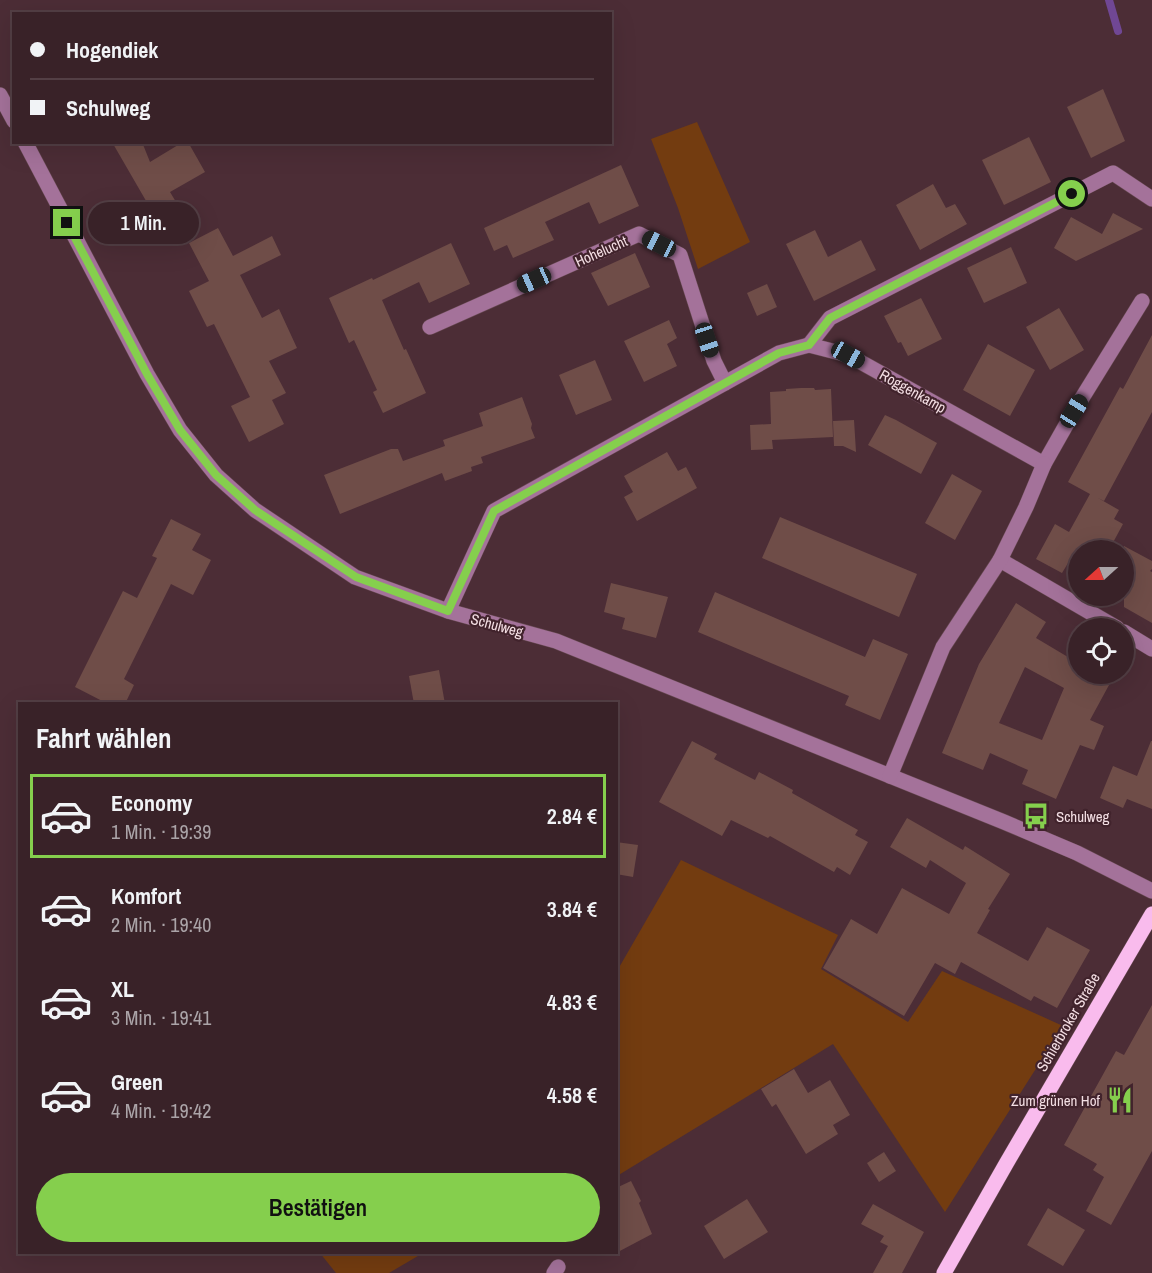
<!DOCTYPE html>
<html lang="de">
<meta charset="utf-8">
<style>
body{margin:0;font-family:"Archivo Narrow",sans-serif;background:#402a30;color:#f1f3f6;height:100vh;display:flex;flex-direction:column;font-size:22px;white-space:nowrap}
*{box-sizing:border-box;margin:0}
p{font-size:20px;color:#aba4a8}
.icon{flex:none;width:33px;height:33px;fill:none;stroke:currentColor;stroke-width:2;stroke-linecap:round;stroke-linejoin:round}
.map{position:relative;flex:1;overflow:hidden}
.panel{position:absolute;left:18px;top:702px;width:600px;height:552px;display:flex;flex-direction:column;background:#392228;border-radius:0px;box-shadow:0 6px 24px #0002,0 0 0 2px #533f45}
.panel>*{flex:none}
.top-card{position:absolute;left:12px;top:12px;width:600px;height:132px;border-radius:0px;box-shadow:0 6px 24px #0002,0 0 0 2px #533f45;display:grid;align-content:center;height:132px;padding:0 18px;background:#392228}
.needle{width:39px;rotate:249deg}
.tools{position:absolute;left:1068px;top:540px;display:grid;gap:12px}
.tools a{display:grid;place-items:center;width:66px;height:66px;border-radius:50%;background:#392228;box-shadow:0 6px 24px #0002,0 0 0 2px #533f45;font-size:30px}
.end{position:absolute;width:27px;height:27px;margin:-14px;border:8px solid #85cf4d;background:#111;box-shadow:0 0 0 3px #111}
.from{border-radius:50%}
.bubble{position:absolute;height:42px;border-radius:21px;background:#392228;box-shadow:0 6px 24px #0002,0 0 0 2px #533f45;font-size:20px;font-weight:600;line-height:42px;text-align:center}
.car{position:absolute;width:18px;height:36px;margin:-18px -9px;border-radius:8px;box-shadow:0 0 4px 2px #0007;background:linear-gradient(#222 24%,#8ab4d8 0 40%,#222 0 76%,#8ab4d8 0 86%,#222 0)}
.top-card b{display:flex;align-items:center;gap:21px;height:57px;font-size:22px}
.top-card b+b{border-top:2px solid #533f45}
.top-card i{width:15px;height:15px;background:#f1f3f6}
ul{padding:0;list-style:none}
li{display:flex;align-items:center;gap:18px;height:84px;margin:0 12px 9px;padding:0 6px;border:3px solid transparent;border-radius:0px}
li div{flex:1}
li b{display:block;font-size:22px}
li em{font-style:normal;font-weight:600}
li.selected{border-color:#85cf4d}
li>.icon{width:54px;height:54px;stroke-width:1.5}
h2{padding:0 18px;font-size:27px;line-height:72px}
.primary-button{display:flex;gap:12px;margin-top:auto;padding:12px 18px}
.primary-button a{flex:1;height:69px;border-radius:36px;background:#85cf4d;color:#111;font-size:24px;font-weight:600;line-height:69px;text-align:center}
.map>svg:first-child{display:block}
.green{fill:#733c10}
.lines{fill:none;stroke-linecap:round;stroke-linejoin:round}
.stream{stroke:#704794;stroke-width:8}
.building{fill:#6f4d48;fill-rule:evenodd}
.minor-casing{stroke:#674952;stroke-width:16}
.major-casing{stroke:#674952;stroke-width:16}
.minor{stroke:#a4729a;stroke-width:15}
.major{stroke:#f9bbed;stroke-width:15}
.route{stroke:#85cf4d;stroke-width:8}
.labels{text-anchor:middle;dominant-baseline:central;stroke-width:4.5;stroke-linejoin:round;paint-order:stroke}
.street-label{font-size:15px;fill:#f3dee3;stroke:#41232c}
.poi-label{font-size:15px;fill:#f3dee3;stroke:#41232c;text-anchor:start}
</style>
<div class="map">
<svg width="1152" height="1273" viewBox="0 0 1152 1273">
<rect width="100%" height="100%" fill="#4c2d36"/>
<g class="green">
<polygon points="697,122 750,242 698,269 678,208 651,139"/>
<polygon points="681,860 838,935 821,969 908,1022 942,971 1063,1026 945,1212 833,1044 617,1176 617,971"/>
<polygon points="320,1253 423,1253 389,1273 336,1273"/>
</g>
<g class="lines">
<polyline class="stream" points="1109,0 1118,31"/>
</g>
<g class="building">
<polygon points="1103,89 1125,141 1091,158 1067,107"/>
<polygon points="1029,137 1051,182 1004,205 982,160"/>
<polygon points="112,142 142,142 150,162 183,142 188,142 205,172 170,192 188,222 156,241 139,212 149,206"/>
<polygon points="621,165 639,206 599,224 589,202 545,222 554,240 513,258 507,245 494,251 484,228"/>
<polygon points="933,184 946,208 955,204 967,224 920,250 896,205"/>
<polygon points="1113,213 1143,229 1076,261 1054,248 1071,217 1102,234"/>
<polygon points="218,228 233,256 272,236 281,255 240,275 262,318 279,309 297,348 269,361 286,393 272,400 284,424 249,442 231,406 250,397 214,324 207,327 189,291 209,281 189,243"/>
<polygon points="815,230 828,257 861,240 876,270 814,301 786,244"/>
<polygon points="451,243 470,284 429,303 419,282 382,300 404,350 406,349 426,393 383,413 373,392 377,390 354,340 349,343 329,298 372,278 373,280"/>
<polygon points="1011,247 1027,283 984,303 967,268"/>
<polygon points="635,253 650,287 608,306 591,273"/>
<polygon points="767,284 777,307 757,316 747,293"/>
<polygon points="921,298 942,339 908,356 901,342 898,343 884,316"/>
<polygon points="1059,308 1084,350 1050,370 1026,327"/>
<polygon points="669,320 677,338 667,344 677,366 644,382 624,341"/>
<polygon points="1152,335 1152,412 1104,501 1098,498 1119,510 1114,519 1123,524 1109,550 1076,550 1062,573 1036,559 1055,524 1069,532 1090,494 1068,482 1120,387 1123,389"/>
<polygon points="988,344 1035,370 1010,416 963,390"/>
<polygon points="595,360 612,400 576,415 559,375"/>
<polygon points="801,388 814,388 815,390 831,389 833,437 772,440 773,449 751,450 750,425 771,424 770,392 786,391 786,389"/>
<polygon points="522,397 532,424 531,428 535,438 481,457 483,463 471,467 472,471 445,481 442,473 340,514 324,475 391,449 398,449 403,461 445,446 443,440 483,426 479,413"/>
<polygon points="885,415 896,420 937,443 921,474 868,445"/>
<polygon points="854,420 856,452 843,446 834,446 833,421"/>
<polygon points="667,452 678,471 686,467 697,488 637,521 624,497 633,492 624,476"/>
<polygon points="952,474 982,491 955,540 925,523"/>
<polygon points="780,517 917,574 899,617 762,558"/>
<polygon points="171,519 201,534 192,550 211,560 193,595 171,584 124,679 134,685 125,704 108,704 75,687 123,591 137,598 157,558 152,556"/>
<polygon points="1124,546 1152,561 1152,569 1150,571 1152,572 1152,623 1124,607"/>
<polygon points="611,583 668,597 656,638 622,629 625,618 604,612"/>
<polygon points="715,592 865,657 873,639 908,654 880,720 845,705 849,696 698,632"/>
<path d="M 1016,603 L 1046,622 L 1036,638 L 1078,663 L 1078,674 L 1115,674 L 1090,720 L 1104,726 L 1094,750 L 1080,745 L 1056,799 L 1022,784 L 1028,770 L 990,753 L 983,770 L 942,753 L 979,664 ZM 1025,667 L 1064,688 L 1042,740 L 999,723 Z"/>
<polygon points="439,670 445,704 414,704 409,676"/>
<polygon points="692,741 717,754 714,759 755,780 759,772 793,790 792,793 858,830 855,835 868,842 850,875 837,867 834,872 770,836 768,838 731,820 722,836 659,802"/>
<polygon points="1151,741 1152,741 1152,809 1127,799 1123,808 1100,798 1113,766 1137,776"/>
<polygon points="907,818 963,850 965,846 1010,874 988,909 990,910 977,933 1028,961 1047,927 1090,950 1057,1008 1034,996 1031,1001 961,962 955,974 935,963 904,1016 823,968 851,919 877,934 902,888 949,914 966,883 930,860 926,868 890,847"/>
<polygon points="616,842 638,845 633,877 616,874"/>
<polygon points="1152,1005 1152,1151 1111,1225 1086,1211 1104,1177 1093,1170 1097,1164 1064,1145 1116,1051 1124,1055"/>
<polygon points="794,1069 808,1093 830,1080 850,1115 833,1125 838,1134 806,1154 776,1104 772,1107 761,1089"/>
<polygon points="884,1152 896,1171 879,1182 867,1163"/>
<polygon points="631,1181 641,1201 639,1203 652,1234 616,1253 616,1188"/>
<polygon points="747,1199 768,1232 724,1259 704,1226"/>
<polygon points="873,1204 924,1232 902,1273 873,1273 888,1246 880,1242 884,1236 861,1224"/>
<polygon points="1048,1208 1085,1230 1063,1266 1027,1245"/>
</g>
<g class="lines">
<g class="minor-casing">
<g id="minor">
<polyline points="0,95 14,121"/>
<polyline points="25,142 147,374 180,430 216,475 255,510 355,577 448,611 556,641 1004,822 1077,853 1152,891"/>
<polyline points="430,327 639,234 680,255 714,361 725,383"/>
<polyline points="809,345 830,318 1113,173 1152,199"/>
<polyline points="1000,560 1117,628"/>
<polyline points="448,611 494,511 779,353 809,345 848,355 1044,464 1074,411 1142,301"/>
<polyline points="1124,632 1152,649"/>
<polyline points="890,776 943,647 1000,560 1026,507 1044,464"/>
<polyline points="554,1273 558,1267"/>
</g>
</g>
<g class="major-casing">
<polyline id="major" points="944,1273 1006,1164 1152,914"/>
</g>
<use href="#minor" class="minor"/>
<use href="#major" class="major"/>
</g>
<g class="lines">
<polyline class="route" points="67,223 147,374 180,430 216,475 255,510 356,577 448,611 494,511 779,353 809,345 830,318 1072,194"/>
</g>
<defs>
<g id="bus-bare" transform="scale(2.07)"><path d="M-5-6H5V4H4V6H2V4H-2V6H-4V4H-5ZM-3.5-4V0h7V-4ZM-3.5 1.2v1.5H-2V1.2ZM2 1.2v1.5H3.5V1.2Z" fill="#85cf4d" stroke="#41232c" stroke-width="2.5" paint-order="stroke"/></g>
<g id="restaurant-bare" transform="scale(2.07)"><path d="M-5-6h1v4h1v-4h1v4h1v-4h1v5L-1.5 .5V6h-2V.5L-5-1ZM5-6V6H3V1.5H1.5Q1.5-4 5-6Z" fill="#85cf4d" stroke="#41232c" stroke-width="2.5" paint-order="stroke"/></g>
</defs>
<g fill-rule="evenodd">
<use href="#bus-bare" x="1036" y="816"/>
<use href="#restaurant-bare" x="1120" y="1100"/>
</g>
<g class="labels">
<g class="street-label">
<text transform="translate(601 251) rotate(-24)">Hohelucht</text>
<text transform="translate(913 391) rotate(29)">Roggenkamp</text>
<text transform="translate(497 625) rotate(15)">Schulweg</text>
<text transform="translate(1068 1022) rotate(-60)">Schierbroker Straße</text>
</g>
<g class="poi-label">
<text x="1056" y="816">Schulweg</text>
<text x="1100" y="1100" text-anchor="end">Zum grünen Hof</text>
</g>
</g>
</svg>
<div class="tools">
<a><svg class="needle" viewBox="-14 -14 28 28"><path d="M0-13l5 13h-10z" fill="#e53935"/><path d="M0 13l5-13h-10z" fill="#aba4a8"/></svg></a>
<a><svg class="icon" aria-label="locate" viewBox="0 0 24 24"><circle cx="12" cy="12" r="6"/><path d="M12 2v4M12 18v4M2 12h4M18 12h4"/></svg></a>
</div>
<i class="end from" style="left:1072px;top:194px"></i>
<i class="end" style="left:67px;top:223px"></i>
<div class="bubble" style="left:88px;top:202px;width:111px">1 Min.</div>
<i class="car" style="left:659px;top:244px;rotate:297deg"></i>
<i class="car" style="left:534px;top:280px;rotate:246deg"></i>
<i class="car" style="left:707px;top:340px;rotate:162deg"></i>
<i class="car" style="left:848px;top:355px;rotate:119deg"></i>
<i class="car" style="left:1074px;top:411px;rotate:32deg"></i>
<div class="top-card">
<b><i class="from"></i>Hogendiek</b>
<b><i></i>Schulweg</b>
</div>
<section class="panel">
<h2>Fahrt wählen</h2>
<ul>
<li class="selected"><svg class="icon" aria-label="car" viewBox="0 0 24 24"><path d="M5 17H2v-5l4-1 3-4h7l3 4 3 1v5h-3M9 17h6M6 11h13"/><circle cx="7" cy="17" r="2"/><circle cx="17" cy="17" r="2"/></svg><div><b>Economy</b><p>1 Min. · 19:39</p></div><em>2.84 €</em></li>
<li><svg class="icon" aria-label="car" viewBox="0 0 24 24"><path d="M5 17H2v-5l4-1 3-4h7l3 4 3 1v5h-3M9 17h6M6 11h13"/><circle cx="7" cy="17" r="2"/><circle cx="17" cy="17" r="2"/></svg><div><b>Komfort</b><p>2 Min. · 19:40</p></div><em>3.84 €</em></li>
<li><svg class="icon" aria-label="car" viewBox="0 0 24 24"><path d="M5 17H2v-5l4-1 3-4h7l3 4 3 1v5h-3M9 17h6M6 11h13"/><circle cx="7" cy="17" r="2"/><circle cx="17" cy="17" r="2"/></svg><div><b>XL</b><p>3 Min. · 19:41</p></div><em>4.83 €</em></li>
<li><svg class="icon" aria-label="car" viewBox="0 0 24 24"><path d="M5 17H2v-5l4-1 3-4h7l3 4 3 1v5h-3M9 17h6M6 11h13"/><circle cx="7" cy="17" r="2"/><circle cx="17" cy="17" r="2"/></svg><div><b>Green</b><p>4 Min. · 19:42</p></div><em>4.58 €</em></li>
</ul>
<div class="primary-button"><a>Bestätigen</a></div>
</section>
</div>
